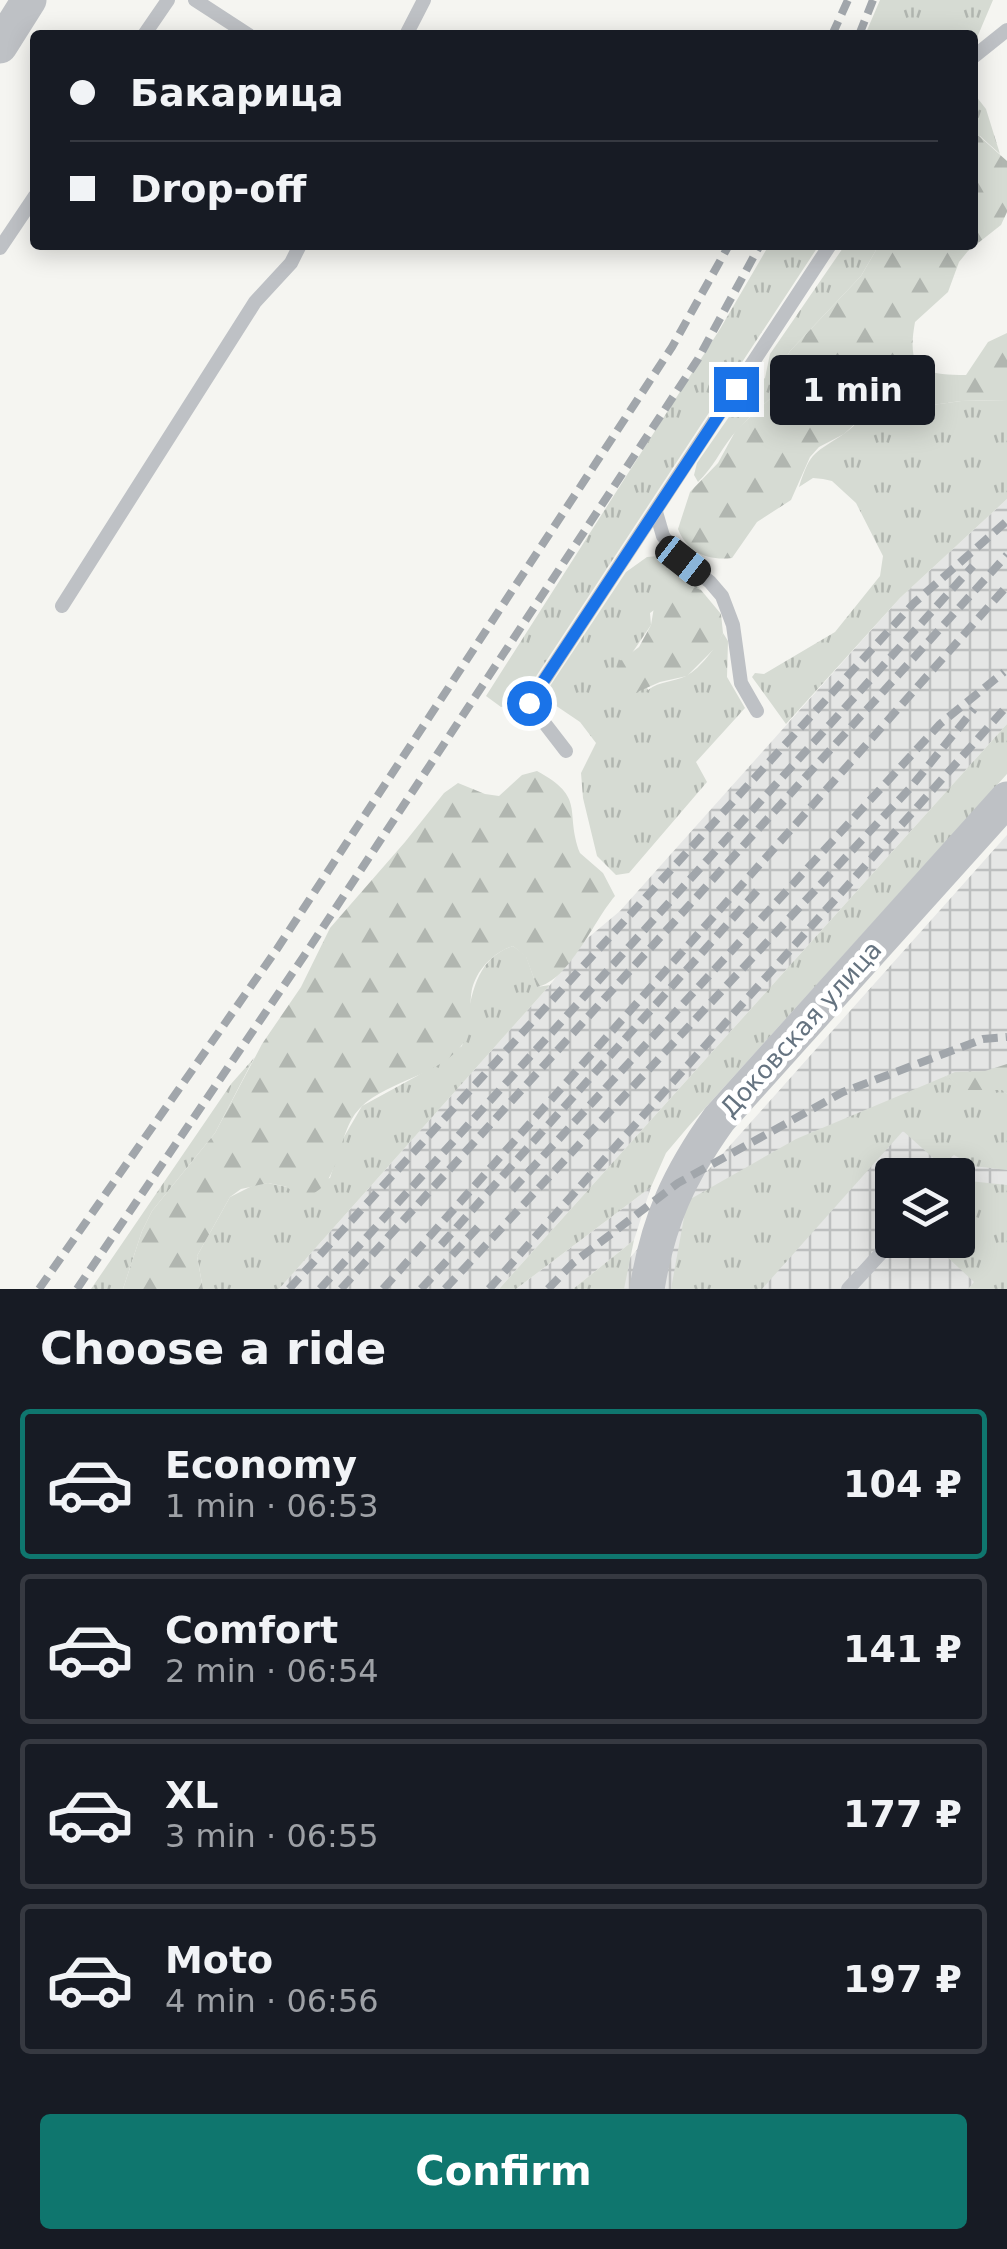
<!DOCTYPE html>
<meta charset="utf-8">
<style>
body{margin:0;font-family:"DejaVu Sans",sans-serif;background:#242831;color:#f1f3f6;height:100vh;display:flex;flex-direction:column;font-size:38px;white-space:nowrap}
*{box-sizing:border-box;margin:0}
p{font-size:32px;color:#9ea1a6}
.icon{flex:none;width:55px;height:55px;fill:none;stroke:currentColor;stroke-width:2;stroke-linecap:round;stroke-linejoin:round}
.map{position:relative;height:1289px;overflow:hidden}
.panel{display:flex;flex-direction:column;background:#171b24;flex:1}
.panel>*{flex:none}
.hud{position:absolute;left:30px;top:30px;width:948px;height:220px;border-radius:10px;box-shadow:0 5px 25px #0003;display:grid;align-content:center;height:220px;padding:0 40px;background:#171b24}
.controls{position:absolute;left:875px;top:1158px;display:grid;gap:20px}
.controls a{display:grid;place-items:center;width:100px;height:100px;border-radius:10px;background:#171b24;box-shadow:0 5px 25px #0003;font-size:50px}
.end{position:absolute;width:45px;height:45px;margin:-22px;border:12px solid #1a73e8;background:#fff;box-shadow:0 0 0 5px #fff}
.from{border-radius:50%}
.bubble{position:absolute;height:70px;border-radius:10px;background:#171b24;box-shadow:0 5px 25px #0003;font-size:32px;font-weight:600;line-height:70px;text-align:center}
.car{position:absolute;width:30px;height:60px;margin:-30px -15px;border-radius:12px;box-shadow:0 0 8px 2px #0007;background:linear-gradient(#222 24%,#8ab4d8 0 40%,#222 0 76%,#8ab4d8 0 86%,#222 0)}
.hud b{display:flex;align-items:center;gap:35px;height:95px;font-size:38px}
.hud b+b{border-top:2px solid #363941}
.hud i{width:25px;height:25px;background:#f1f3f6}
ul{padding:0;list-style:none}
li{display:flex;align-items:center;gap:30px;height:150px;margin:0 20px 15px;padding:0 20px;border:5px solid #363941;border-radius:10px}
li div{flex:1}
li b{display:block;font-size:38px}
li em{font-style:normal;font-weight:600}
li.on{border-color:#0f766e}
li>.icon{width:90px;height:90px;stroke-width:1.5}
h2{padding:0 40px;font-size:45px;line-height:120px}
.action{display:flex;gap:20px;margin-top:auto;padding:20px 40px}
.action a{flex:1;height:115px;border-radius:10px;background:#0f766e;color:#fff;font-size:40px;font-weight:600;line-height:115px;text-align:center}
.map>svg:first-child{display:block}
.industrial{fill:url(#industrial-grid);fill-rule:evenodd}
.grass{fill:url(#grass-tufts)}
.forest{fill:url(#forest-firs)}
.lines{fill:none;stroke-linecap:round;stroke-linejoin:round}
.service{stroke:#bec1c5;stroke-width:14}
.tertiary{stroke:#bec1c5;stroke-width:35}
.rail{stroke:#a1a6ab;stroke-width:8;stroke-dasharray:15 8;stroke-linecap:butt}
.route{stroke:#1a73e8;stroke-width:12}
.labels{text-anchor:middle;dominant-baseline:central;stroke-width:10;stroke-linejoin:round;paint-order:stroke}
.street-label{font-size:25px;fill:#657380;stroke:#fff}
</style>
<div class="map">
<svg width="1007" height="1289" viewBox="0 0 1007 1289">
<defs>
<pattern id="industrial-grid" width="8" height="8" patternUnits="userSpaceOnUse" patternTransform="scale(2.5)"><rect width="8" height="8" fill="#e5e6e5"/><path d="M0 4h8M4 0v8" fill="none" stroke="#bdbfbf"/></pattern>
<pattern id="grass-tufts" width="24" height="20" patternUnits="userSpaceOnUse" patternTransform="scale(2.5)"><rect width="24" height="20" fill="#d6dbd3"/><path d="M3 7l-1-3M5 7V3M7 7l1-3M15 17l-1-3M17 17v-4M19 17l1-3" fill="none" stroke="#b1b6b0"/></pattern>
<pattern id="forest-firs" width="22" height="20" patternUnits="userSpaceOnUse" patternTransform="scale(2.5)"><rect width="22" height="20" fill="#d6dbd3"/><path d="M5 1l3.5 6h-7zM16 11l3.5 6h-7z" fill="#b1b6b0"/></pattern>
</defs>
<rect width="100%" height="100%" fill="#f5f5f1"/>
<g class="industrial">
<polygon points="1007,499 1007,724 499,1289 279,1289 550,985 583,942 620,911 900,598"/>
<path d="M 1007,835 L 1007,1289 L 602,1289 ZM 892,1175 L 958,1175 L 958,1240 L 892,1240 Z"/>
<polygon points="651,1187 634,1240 573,1289 516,1289"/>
</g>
<g class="grass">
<polygon points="880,0 993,0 973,47 972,35 865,35"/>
<polygon points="972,91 986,109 1000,154 980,136 973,136"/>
<polygon points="769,245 819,245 518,704 501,707 486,696 720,329"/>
<path d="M 845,245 L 879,245 L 861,276 L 790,351 L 771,384 L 773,396 C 759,409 744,421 732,436 C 719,453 714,466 698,482 L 694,475 L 697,463 L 749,388 L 765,378 L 770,354 Z"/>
<path d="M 1007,400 L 1007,499 L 900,598 L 786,724 L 752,677 L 755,673 L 764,674 L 835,632 L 880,576 L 883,556 L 856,503 L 832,481 L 823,479 L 813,478 L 799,487 C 811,449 815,454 845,433 C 857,425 863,413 875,405 L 918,407 L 961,401 Z"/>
<path d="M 659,556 L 685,571 L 701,590 L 688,585 L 650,613 L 651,625 L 630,656 L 648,690 C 660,681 673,682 686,676 C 701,668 716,647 723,633 L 728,641 L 727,677 L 745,708 L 696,762 L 707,782 L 629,873 L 616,875 L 597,856 L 583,798 L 581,773 L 596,743 L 580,722 L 549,701 L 546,692 L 626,572 L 647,557 Z"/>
<polygon points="1007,724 1007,774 688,1127 666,1153 651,1187 516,1289 499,1289"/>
<path d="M 513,946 L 526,956 L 537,987 L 550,985 L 279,1289 L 203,1289 L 197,1256 L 230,1197 L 254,1185 L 268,1183 L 287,1187 L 330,1178 L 341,1142 L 362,1106 L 417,1076 L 462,1046 C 471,1007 470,960 513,946 Z"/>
<polygon points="254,1058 215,1133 152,1211 142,1231 123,1289 91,1289 231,1084"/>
<polygon points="946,1076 965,1089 1002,1090 1007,1094 1007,1170 973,1166 954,1155 941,1165 903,1131 762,1289 671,1289 687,1201 796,1139"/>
<polygon points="969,1181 1007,1185 1007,1289 968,1289 974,1282 929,1240 958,1240 958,1190"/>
<polygon points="634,1240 624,1289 573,1289"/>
</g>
<g class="forest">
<path d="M 973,136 L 979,136 L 1007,161 L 1007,212 L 1001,225 L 968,251 L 959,262 L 948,292 L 915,322 C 906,372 922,374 966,375 L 988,342 L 1007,333 L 1007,400 L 961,401 L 918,407 L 875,405 L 844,434 L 819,447 L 810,457 L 791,500 L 757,522 L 732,558 C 707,561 687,552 678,529 L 690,492 L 718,463 L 736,430 L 773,396 L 771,384 L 790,351 L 861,276 L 879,245 L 972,245 Z"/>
<path d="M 688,585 L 701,590 L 721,614 L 723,633 L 717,646 L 687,676 L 660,682 L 635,693 C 621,685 617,679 619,662 L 639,647 L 651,625 L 655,601 L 664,592 Z"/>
<path d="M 537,771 C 587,798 564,811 580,853 L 603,873 L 615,896 C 594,920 569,981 537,987 L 526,957 L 513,946 C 492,953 473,973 471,996 C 469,1012 473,1028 464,1042 C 442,1077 379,1081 355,1114 C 335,1142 340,1196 298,1197 L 287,1187 L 268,1183 L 241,1189 L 230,1197 L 197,1256 L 203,1289 L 123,1289 L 142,1231 L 152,1211 L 215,1133 L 262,1044 L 301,987 L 330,928 L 405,842 L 444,793 L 458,783 L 485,794 L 499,796 L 522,775 Z"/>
<polygon points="1007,1064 1007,1094 1002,1090 965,1090 946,1076 955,1072 985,1071"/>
</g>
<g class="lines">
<g class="service">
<polyline points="195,0 249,35"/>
<polyline points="144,35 168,0"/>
<polyline points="406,35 424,0"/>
<polyline points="972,58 1007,30"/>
<polyline points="0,248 35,196"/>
<polyline points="656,512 663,536 683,561 710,582 722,596 733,625 741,683 757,711"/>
<polyline points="62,606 255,302 291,263 300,245"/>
<polyline points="566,751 529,703 830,245"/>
<polyline points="848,1289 893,1240"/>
</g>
<g class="tertiary">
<polyline points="0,46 29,0"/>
<path d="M 647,1289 C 658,1221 679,1175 719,1119 L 1007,799"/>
</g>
<g class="rail">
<polyline points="832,35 848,0"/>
<polyline points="859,35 873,0"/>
<polyline points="512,1190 940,724 1004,672"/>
<polyline points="441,1245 757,891"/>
<polyline points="39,1289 277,949 672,347 729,245"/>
<polyline points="77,1289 304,956 698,359 760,245"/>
<polyline points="289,1289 914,603 1007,521"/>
<polyline points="320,1289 973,566"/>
<polyline points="341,1289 1007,555"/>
<polyline points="383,1289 1007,586"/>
<polyline points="421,1289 479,1226"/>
<polyline points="445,1289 911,787 974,709"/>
<polyline points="489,1289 1007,706"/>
<polyline points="548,1289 573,1263 678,1183 843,1092 983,1039 1007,1037"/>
</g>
</g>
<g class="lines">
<polyline class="route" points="529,703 736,389"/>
</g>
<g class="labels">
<g class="street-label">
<text transform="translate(801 1029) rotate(-48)">Доковская улица</text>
</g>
</g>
</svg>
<div class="controls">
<a><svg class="icon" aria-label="layers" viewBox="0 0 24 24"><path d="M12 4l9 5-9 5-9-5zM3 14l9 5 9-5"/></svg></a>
</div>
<i class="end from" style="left:529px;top:703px"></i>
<i class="end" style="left:736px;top:389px"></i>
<div class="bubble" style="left:770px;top:355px;width:165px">1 min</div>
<i class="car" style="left:683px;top:561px;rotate:128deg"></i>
<div class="hud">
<b><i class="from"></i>Бакарица</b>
<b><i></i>Drop-off</b>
</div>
</div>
<section class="panel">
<h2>Choose a ride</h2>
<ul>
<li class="on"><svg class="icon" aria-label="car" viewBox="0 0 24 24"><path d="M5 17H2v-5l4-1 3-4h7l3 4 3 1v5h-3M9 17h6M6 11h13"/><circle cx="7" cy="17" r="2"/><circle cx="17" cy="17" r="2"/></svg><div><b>Economy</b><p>1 min · 06:53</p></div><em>104 ₽</em></li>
<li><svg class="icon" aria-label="car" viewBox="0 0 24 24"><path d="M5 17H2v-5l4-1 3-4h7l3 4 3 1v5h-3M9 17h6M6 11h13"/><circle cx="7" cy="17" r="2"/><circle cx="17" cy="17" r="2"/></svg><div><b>Comfort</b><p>2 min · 06:54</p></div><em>141 ₽</em></li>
<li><svg class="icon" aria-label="car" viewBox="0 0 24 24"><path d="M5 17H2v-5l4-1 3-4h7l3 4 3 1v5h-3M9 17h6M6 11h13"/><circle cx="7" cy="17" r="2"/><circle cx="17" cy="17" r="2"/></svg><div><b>XL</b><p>3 min · 06:55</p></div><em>177 ₽</em></li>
<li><svg class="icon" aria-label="car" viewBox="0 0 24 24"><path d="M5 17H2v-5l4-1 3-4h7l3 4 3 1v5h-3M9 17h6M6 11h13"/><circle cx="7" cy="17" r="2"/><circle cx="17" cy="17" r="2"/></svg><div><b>Moto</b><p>4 min · 06:56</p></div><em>197 ₽</em></li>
</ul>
<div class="action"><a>Confirm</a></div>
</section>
